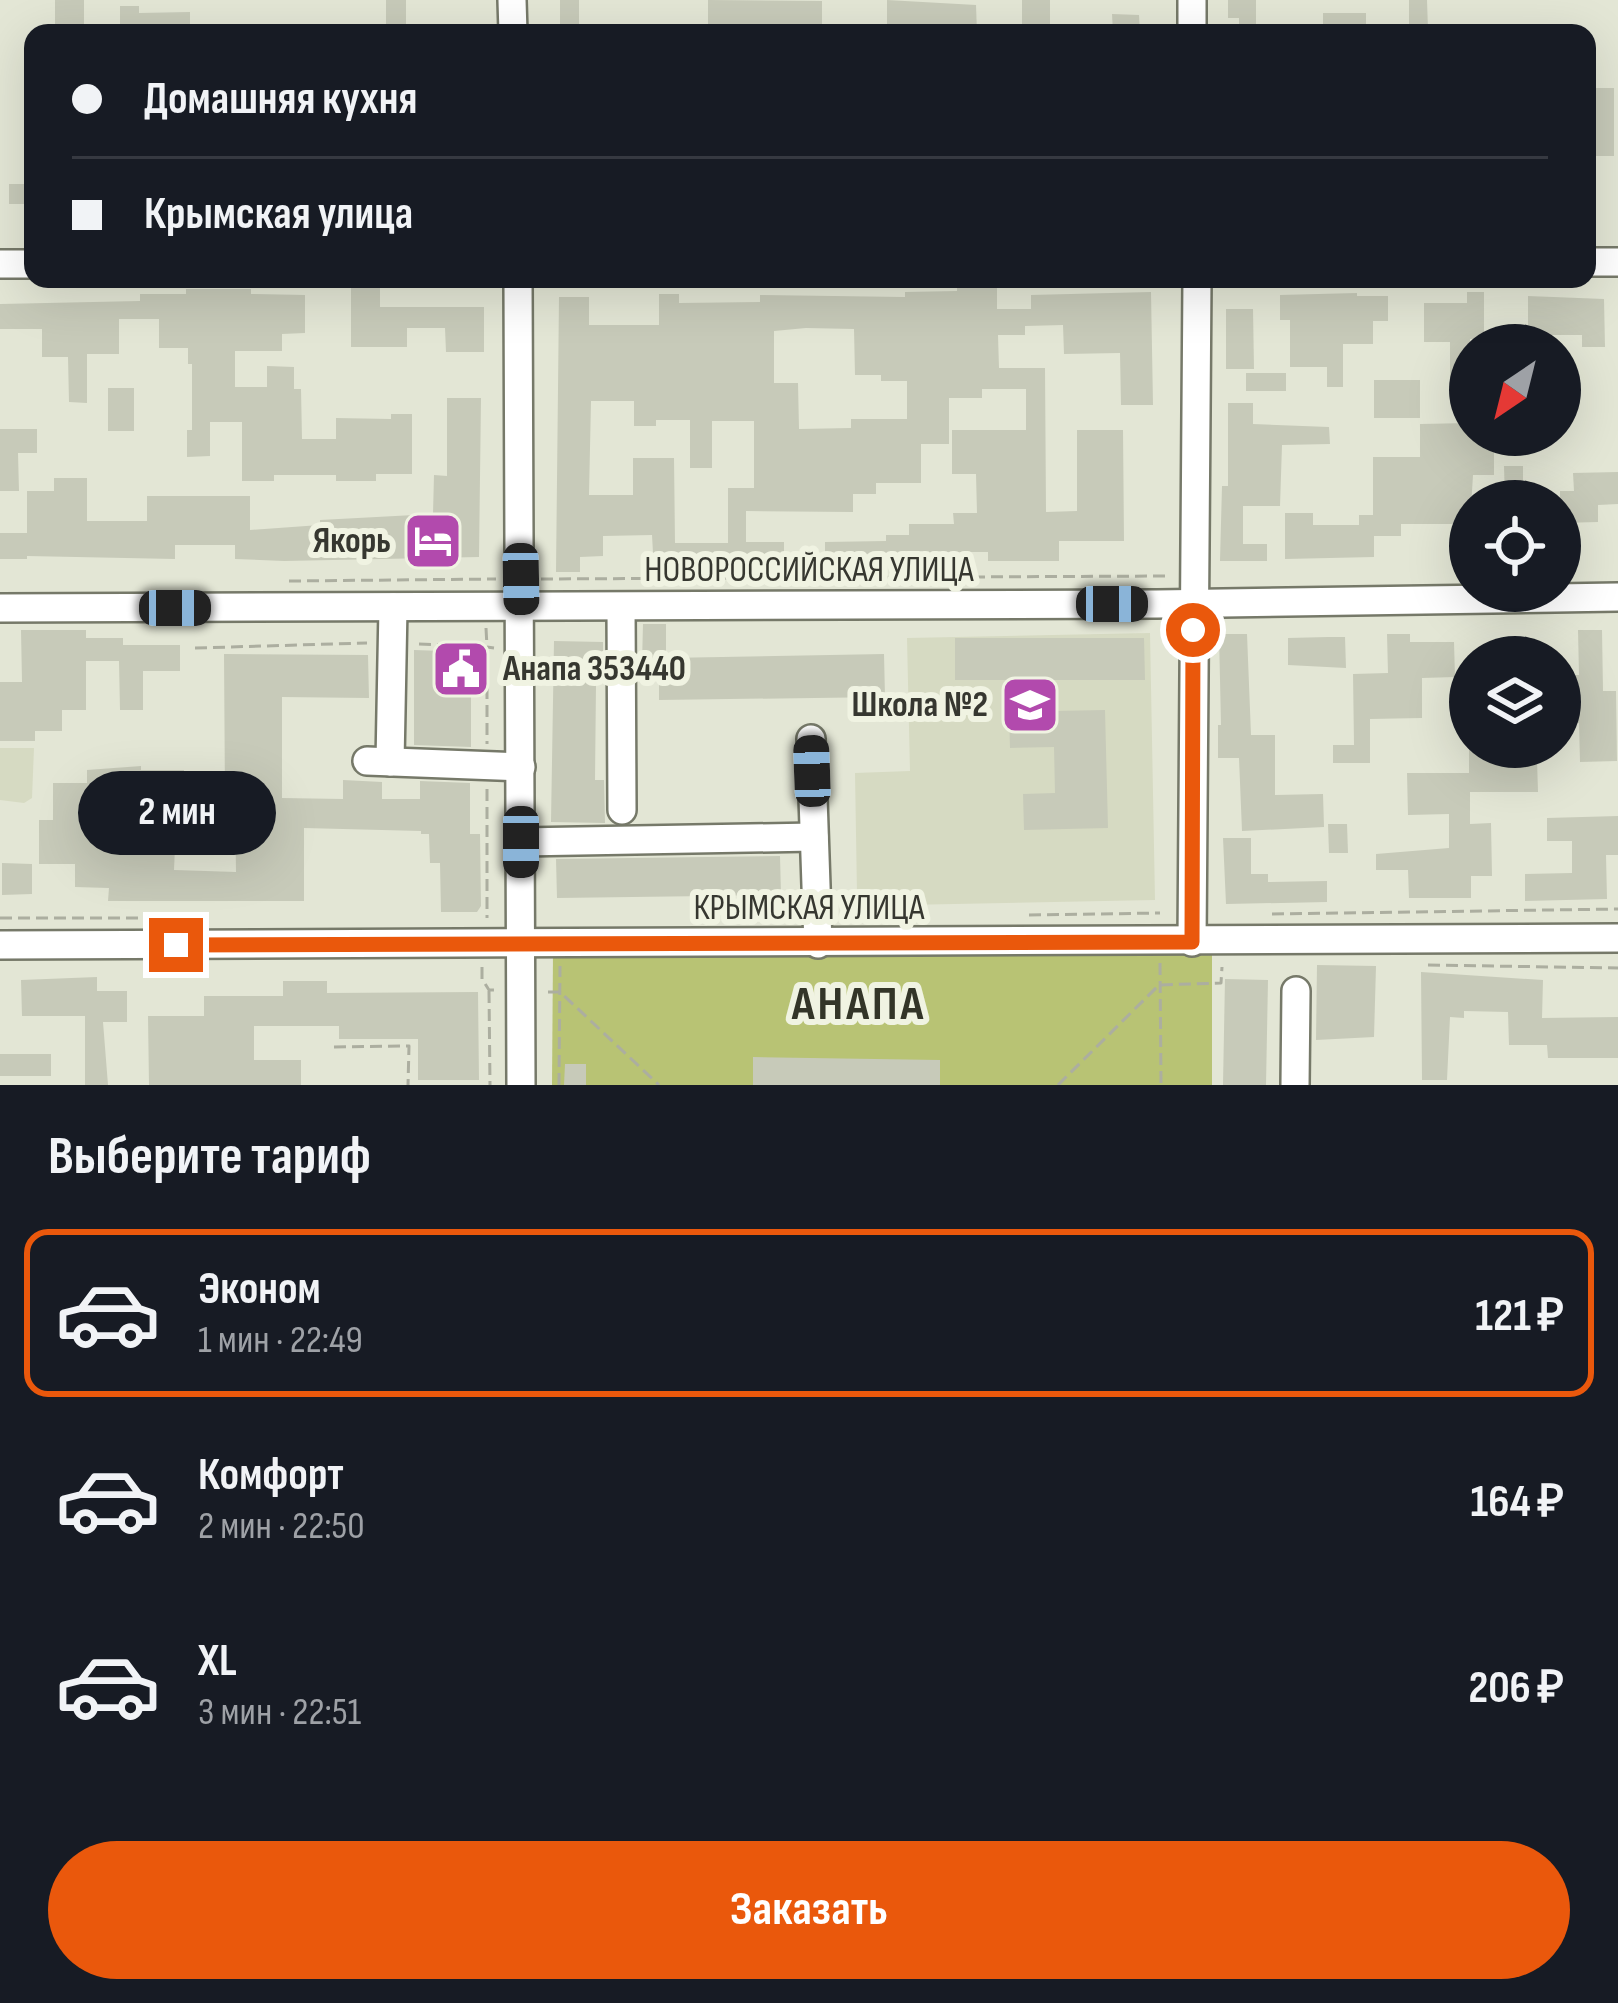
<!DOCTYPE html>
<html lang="ru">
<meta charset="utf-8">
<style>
body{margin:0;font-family:"Sofia Sans Condensed",sans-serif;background:#242831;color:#f1f3f6;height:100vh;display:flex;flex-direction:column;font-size:45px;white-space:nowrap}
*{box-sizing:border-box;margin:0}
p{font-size:39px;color:#9ea1a6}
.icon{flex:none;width:66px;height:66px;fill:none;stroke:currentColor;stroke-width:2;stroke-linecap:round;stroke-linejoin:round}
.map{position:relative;height:1085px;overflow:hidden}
.details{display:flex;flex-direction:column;background:#171b24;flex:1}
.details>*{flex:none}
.top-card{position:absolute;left:24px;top:24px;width:1572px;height:264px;border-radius:24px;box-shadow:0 12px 48px #0002;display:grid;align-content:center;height:264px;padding:0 48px;background:#171b24}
.needle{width:78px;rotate:215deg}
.tools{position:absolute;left:1449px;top:324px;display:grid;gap:24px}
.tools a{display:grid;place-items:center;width:132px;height:132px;border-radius:50%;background:#171b24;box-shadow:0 12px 48px #0002;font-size:60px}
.end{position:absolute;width:54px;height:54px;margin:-27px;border:15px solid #ea580c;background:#fff;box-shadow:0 0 0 6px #fff}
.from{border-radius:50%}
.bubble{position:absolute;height:84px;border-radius:42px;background:#171b24;box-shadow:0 12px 48px #0002;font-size:39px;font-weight:700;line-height:84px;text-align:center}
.car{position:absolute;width:36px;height:72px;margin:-36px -18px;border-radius:15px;box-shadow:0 0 9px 3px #0007;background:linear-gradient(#222 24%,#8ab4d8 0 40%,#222 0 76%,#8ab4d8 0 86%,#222 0)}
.top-card b{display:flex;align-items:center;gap:42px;height:114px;font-size:45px}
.top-card b+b{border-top:3px solid #363941}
.top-card i{width:30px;height:30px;background:#f1f3f6}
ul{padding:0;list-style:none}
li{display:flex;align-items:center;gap:36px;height:168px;margin:0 24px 18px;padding:0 24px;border:6px solid transparent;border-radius:24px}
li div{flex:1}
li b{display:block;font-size:45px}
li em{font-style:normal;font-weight:700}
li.on{border-color:#ea580c}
li>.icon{width:108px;height:108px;stroke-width:1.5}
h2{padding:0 48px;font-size:54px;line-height:144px}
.action{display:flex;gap:24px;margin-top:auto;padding:24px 48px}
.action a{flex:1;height:138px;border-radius:72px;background:#ea580c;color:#fff;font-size:48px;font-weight:700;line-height:138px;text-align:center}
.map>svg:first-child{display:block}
.built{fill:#d6dac2}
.green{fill:#b8c374}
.building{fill:#c7cab9;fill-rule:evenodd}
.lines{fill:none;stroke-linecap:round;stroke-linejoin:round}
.minor-casing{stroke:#767969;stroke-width:32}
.path{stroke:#acaea0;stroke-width:3;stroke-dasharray:12 6;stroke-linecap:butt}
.minor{stroke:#fff;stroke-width:27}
.route{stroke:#ea580c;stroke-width:15}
.labels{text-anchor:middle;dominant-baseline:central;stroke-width:12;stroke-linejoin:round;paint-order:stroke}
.poi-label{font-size:36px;font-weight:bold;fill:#363730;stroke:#f0f3e2;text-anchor:end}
.street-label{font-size:36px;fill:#363730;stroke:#f0f3e2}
.district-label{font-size:48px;font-weight:bold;letter-spacing:3px;fill:#333528;stroke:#f0f3e2}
</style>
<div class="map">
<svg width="1618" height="1085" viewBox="0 0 1618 1085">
<rect width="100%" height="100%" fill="#e3e6d5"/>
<g class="built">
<polygon points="1150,633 1155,900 904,905 902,892 857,894 855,773 910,771 907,638"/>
<polygon points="0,748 34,748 32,798 24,803 0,800"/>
</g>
<polygon class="green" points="1212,950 1212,1085 552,1085 553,955"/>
<g class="building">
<rect x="55" y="0" width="29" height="33"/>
<rect x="386" y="0" width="20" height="33"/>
<rect x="560" y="0" width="19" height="33"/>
<polygon points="708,0 822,1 822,33 792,33 792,25 752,26 752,33 708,33"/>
<polygon points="887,0 976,5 977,33 887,33"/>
<rect x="1022" y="0" width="28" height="29"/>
<polygon points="1228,0 1256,0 1256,33 1239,33 1239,18 1228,18"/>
<polygon points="1409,0 1427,0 1428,30 1409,30"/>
<polygon points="120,6 139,6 139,13 190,12 190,33 120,33"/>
<rect x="1323" y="13" width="43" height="17"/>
<polygon points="1112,14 1139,15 1140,33 1113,33"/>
<rect x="1590" y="88" width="24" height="68"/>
<rect x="9" y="184" width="24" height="20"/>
<polygon points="351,284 380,284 380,307 484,307 484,352 446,352 445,328 407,328 407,347 351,347"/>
<path d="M 957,288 L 997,288 L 997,309 L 1031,309 L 1031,295 L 1151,292 L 1153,405 L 1121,405 L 1120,353 L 1064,354 L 1063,325 L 1025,326 L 1025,335 L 998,335 L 999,368 L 1045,368 L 1046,512 L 1077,511 L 1077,430 L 1123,430 L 1124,541 L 1059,541 L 1059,561 L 988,561 L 988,552 L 935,552 L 935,559 L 853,560 L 853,571 L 825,571 L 825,542 L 886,541 L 886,535 L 909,535 L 909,524 L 954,524 L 953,513 L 977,513 L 976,474 L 952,474 L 952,430 L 1026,430 L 1026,389 L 982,389 L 982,398 L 949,398 L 949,444 L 921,444 L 921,483 L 876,483 L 876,494 L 853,494 L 853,512 L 746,511 L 746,542 L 784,542 L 784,571 L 654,571 L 652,535 L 603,536 L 603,556 L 580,557 L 580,572 L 556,572 L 559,297 L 589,297 L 589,325 L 659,325 L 659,294 L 679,294 L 679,303 L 760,302 L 760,295 L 905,297 L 905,292 L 957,291 ZM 806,328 L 854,329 L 855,375 L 881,375 L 881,381 L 907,381 L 907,419 L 851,419 L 851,428 L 799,429 L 798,383 L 774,383 L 774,331 ZM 591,401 L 634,401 L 634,426 L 656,426 L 656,420 L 690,420 L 690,468 L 712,468 L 712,421 L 754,421 L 754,488 L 728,488 L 728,543 L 675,543 L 674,458 L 633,458 L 633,495 L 589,495 Z"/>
<polygon points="186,289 251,289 251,294 305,295 305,333 282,334 282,351 235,351 235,387 267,387 267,366 294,367 294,389 301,389 302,439 336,439 336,418 391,419 391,414 412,414 412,474 376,474 376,481 336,481 336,475 274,475 274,481 242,481 242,422 210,422 210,456 187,457 187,430 192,430 192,364 188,364 188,348 159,348 159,319 119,319 119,354 87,354 87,403 69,402 68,357 42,357 42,329 0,329 0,304 140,301 140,294 186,294"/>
<polygon points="1467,292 1484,292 1484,338 1470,339 1470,378 1450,378 1450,342 1424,342 1424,303 1467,303"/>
<polygon points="1357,293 1357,296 1388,296 1388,321 1373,321 1373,344 1343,344 1343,387 1327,387 1327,367 1290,367 1290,320 1280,320 1280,295"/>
<polygon points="1528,296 1604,299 1605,347 1582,347 1582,335 1528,335"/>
<polygon points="1226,309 1253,309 1254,369 1226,369"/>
<rect x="1246" y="373" width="40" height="18"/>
<rect x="1374" y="380" width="46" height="38"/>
<rect x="108" y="388" width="26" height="43"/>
<polygon points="447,398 481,398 479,557 284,561 235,559 235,545 175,545 175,559 27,556 27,559 0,559 0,533 27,533 27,491 54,491 54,478 87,478 87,521 147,521 147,496 250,496 250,530 320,525 320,520 433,514 434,475 447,476"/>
<polygon points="1228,403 1253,403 1253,424 1329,427 1330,444 1282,445 1280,506 1243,506 1243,544 1267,544 1267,561 1220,561 1222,486 1228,486"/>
<polygon points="1470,423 1470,435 1494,435 1494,475 1473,475 1470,524 1401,524 1401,536 1374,536 1374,557 1285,559 1285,513 1313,513 1313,525 1359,525 1359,515 1373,515 1373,457 1420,457 1420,424"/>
<polygon points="0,429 37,429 37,453 18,453 19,491 0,491"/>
<polygon points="1504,466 1523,466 1523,501 1505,501"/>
<polygon points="1618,472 1618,504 1598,505 1598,522 1560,523 1560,491 1574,491 1573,473"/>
<polygon points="643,624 666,624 666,658 884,654 885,697 659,700 659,662 642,663"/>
<polygon points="21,630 86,630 86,638 123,638 123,645 180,645 180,671 143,671 143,710 120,710 119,661 86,661 86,710 62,710 62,731 35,731 35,741 0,741 0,682 22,682"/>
<polygon points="1578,630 1602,630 1603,691 1616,691 1617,761 1580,762 1579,723 1560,724 1560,675 1579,675"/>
<polygon points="1219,634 1247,634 1251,735 1275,735 1275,795 1323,794 1324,827 1242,831 1239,758 1218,758 1218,725 1221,725"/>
<polygon points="1387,634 1410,634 1410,642 1454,642 1455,677 1422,678 1422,718 1370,719 1370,763 1333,763 1333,745 1354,745 1353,674 1388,673"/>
<polygon points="1328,637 1345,637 1346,668 1288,665 1288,638"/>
<polygon points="955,638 1144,638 1145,680 955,680"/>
<polygon points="554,641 603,642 603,684 596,684 595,780 604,780 605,823 551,822"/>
<polygon points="414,650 471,652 471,747 414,745"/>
<polygon points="224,654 368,655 369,698 282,697 282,798 343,799 343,780 382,782 382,799 420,799 420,781 470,783 470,834 480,834 481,906 477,912 441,912 440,863 430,863 429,834 421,834 421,831 304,828 304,901 108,901 109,888 75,887 75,864 39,864 39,820 53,820 53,783 87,783 87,770 141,766 141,770 184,770 185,814 149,814 149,794 117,793 118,846 175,847 174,870 236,872 235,799 225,800"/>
<polygon points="1105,710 1108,828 1024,830 1023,794 1055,793 1054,747 1010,748 1009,712"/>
<polygon points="1469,747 1496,747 1496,760 1537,760 1538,792 1470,792 1470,824 1491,823 1492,876 1471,876 1471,898 1409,898 1408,870 1376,870 1376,854 1449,848 1449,814 1408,815 1407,773 1469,773"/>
<polygon points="1618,816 1618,855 1606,855 1607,899 1525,901 1525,874 1572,873 1572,841 1547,841 1547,818"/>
<polygon points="1328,824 1347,824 1348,853 1329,853"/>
<polygon points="1223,838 1251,838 1251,874 1268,874 1268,882 1327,881 1327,902 1226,904"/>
<polygon points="780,856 781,895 557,898 556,859"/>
<polygon points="2,863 32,864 32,894 2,895"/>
<polygon points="1317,965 1376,966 1374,1037 1316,1040"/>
<polygon points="1421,972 1543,980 1542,1018 1618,1017 1618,1058 1548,1058 1547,1045 1509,1045 1508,1012 1464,1011 1464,1018 1450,1017 1447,1080 1422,1080"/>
<polygon points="97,977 97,991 127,991 127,1022 103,1022 108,1085 85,1085 85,1016 22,1016 21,980"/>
<polygon points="1225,979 1268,980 1266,1085 1223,1085"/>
<polygon points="283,981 327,981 327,993 478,992 479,1080 418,1080 418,1039 339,1039 339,1026 254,1026 254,1060 301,1060 301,1085 149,1085 148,1016 204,1016 204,996 283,996"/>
<rect x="0" y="1054" width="51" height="22"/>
<polygon points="753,1057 940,1060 940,1085 753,1085"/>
<polygon points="565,1064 586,1064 586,1085 564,1085"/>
</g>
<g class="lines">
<g class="minor-casing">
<g id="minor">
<polyline points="512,0 513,33"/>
<polyline points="1192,0 1192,33"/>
<polyline points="1587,262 1618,262"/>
<polyline points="0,264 33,264"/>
<polyline points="518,279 521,1085"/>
<polyline points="621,607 622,810"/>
<polyline points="0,608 1157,604 1618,597"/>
<polyline points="811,739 818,944"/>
<polyline points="367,761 521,767"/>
<polyline points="390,762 393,607"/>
<polyline points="521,842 814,837"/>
<polyline points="1192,942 1197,279"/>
<polyline points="0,945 1618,938"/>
<polyline points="1295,1085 1296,991"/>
</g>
</g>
<g class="path">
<polyline points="541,579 1168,576"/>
<polyline points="289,581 496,579"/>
<polyline points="486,628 487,647 494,648"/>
<polyline points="419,644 487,647 487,744"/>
<polyline points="195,648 367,643"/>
<polyline points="471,668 487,669"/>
<polyline points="487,789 487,918"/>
<polyline points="1272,914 1618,909"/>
<polyline points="1029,915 1160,913"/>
<polyline points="0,918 195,918"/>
<polyline points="1160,963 1161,1085"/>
<polyline points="1428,965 1618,968"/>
<polyline points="482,967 482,979 489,990 496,990"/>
<polyline points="489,991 490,1085"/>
<polyline points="548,992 560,992 659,1085"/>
<polyline points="334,1047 409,1046 408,1085"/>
<polyline points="559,1085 560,966"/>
<polyline points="1058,1085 1159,985 1221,983 1222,967"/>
</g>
<use href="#minor" class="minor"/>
</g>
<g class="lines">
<polyline class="route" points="176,945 1192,942 1193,630"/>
</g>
<defs>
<g id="hotel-square" transform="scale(3)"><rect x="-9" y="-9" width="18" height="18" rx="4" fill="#b24aad" stroke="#f0f3e2"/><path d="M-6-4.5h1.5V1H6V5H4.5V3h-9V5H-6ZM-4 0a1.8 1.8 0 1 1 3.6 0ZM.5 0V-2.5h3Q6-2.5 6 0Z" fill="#fff"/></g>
<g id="civic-square" transform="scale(3)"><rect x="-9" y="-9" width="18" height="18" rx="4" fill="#b24aad" stroke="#f0f3e2"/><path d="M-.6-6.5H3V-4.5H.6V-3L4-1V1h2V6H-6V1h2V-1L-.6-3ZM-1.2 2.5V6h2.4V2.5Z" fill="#fff"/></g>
<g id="school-square" transform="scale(3)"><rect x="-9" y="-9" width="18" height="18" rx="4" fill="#b24aad" stroke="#f0f3e2"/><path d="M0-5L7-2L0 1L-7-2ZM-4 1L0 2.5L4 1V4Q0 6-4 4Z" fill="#fff"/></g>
</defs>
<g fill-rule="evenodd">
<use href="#hotel-square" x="433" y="541"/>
<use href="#civic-square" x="461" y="669"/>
<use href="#school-square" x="1030" y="705"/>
</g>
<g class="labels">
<g class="poi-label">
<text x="391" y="541">Якорь</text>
<text x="503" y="669" text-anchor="start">Анапа 353440</text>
<text x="988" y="705">Школа №2</text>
</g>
<g class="street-label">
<text x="809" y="570">НОВОРОССИЙСКАЯ УЛИЦА</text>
<text x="809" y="908">КРЫМСКАЯ УЛИЦА</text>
</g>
<g class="district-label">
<text x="859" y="1004">АНАПА</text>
</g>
</g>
</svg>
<div class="tools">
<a><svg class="needle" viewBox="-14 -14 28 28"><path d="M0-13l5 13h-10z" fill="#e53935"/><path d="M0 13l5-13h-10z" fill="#9ea1a6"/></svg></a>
<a><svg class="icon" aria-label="locate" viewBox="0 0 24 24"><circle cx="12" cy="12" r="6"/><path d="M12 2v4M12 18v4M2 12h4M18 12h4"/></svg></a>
<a><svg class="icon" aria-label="layers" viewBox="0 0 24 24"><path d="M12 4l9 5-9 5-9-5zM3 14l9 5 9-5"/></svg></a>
</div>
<i class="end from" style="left:1193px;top:630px"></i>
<i class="end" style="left:176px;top:945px"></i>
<div class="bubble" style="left:78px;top:771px;width:198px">2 мин</div>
<i class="car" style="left:521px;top:579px;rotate:179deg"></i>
<i class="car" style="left:1112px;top:604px;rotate:90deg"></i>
<i class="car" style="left:175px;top:608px;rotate:90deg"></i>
<i class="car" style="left:812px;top:771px;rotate:358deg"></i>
<i class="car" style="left:521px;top:842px;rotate:180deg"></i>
<div class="top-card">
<b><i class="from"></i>Домашняя кухня</b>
<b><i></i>Крымская улица</b>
</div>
</div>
<section class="details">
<h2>Выберите тариф</h2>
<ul>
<li class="on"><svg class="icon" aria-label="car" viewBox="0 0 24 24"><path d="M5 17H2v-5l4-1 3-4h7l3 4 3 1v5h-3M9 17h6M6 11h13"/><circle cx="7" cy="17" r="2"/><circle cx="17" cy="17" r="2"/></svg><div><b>Эконом</b><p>1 мин · 22:49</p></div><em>121 ₽</em></li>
<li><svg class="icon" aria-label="car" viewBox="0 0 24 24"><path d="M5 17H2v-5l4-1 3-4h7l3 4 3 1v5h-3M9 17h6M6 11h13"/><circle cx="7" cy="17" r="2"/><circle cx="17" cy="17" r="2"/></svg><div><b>Комфорт</b><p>2 мин · 22:50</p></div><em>164 ₽</em></li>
<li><svg class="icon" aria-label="car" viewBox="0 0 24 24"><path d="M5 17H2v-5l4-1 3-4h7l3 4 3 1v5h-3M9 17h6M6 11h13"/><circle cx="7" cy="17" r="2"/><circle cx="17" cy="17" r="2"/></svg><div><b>XL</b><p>3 мин · 22:51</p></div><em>206 ₽</em></li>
</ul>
<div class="action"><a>Заказать</a></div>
</section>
